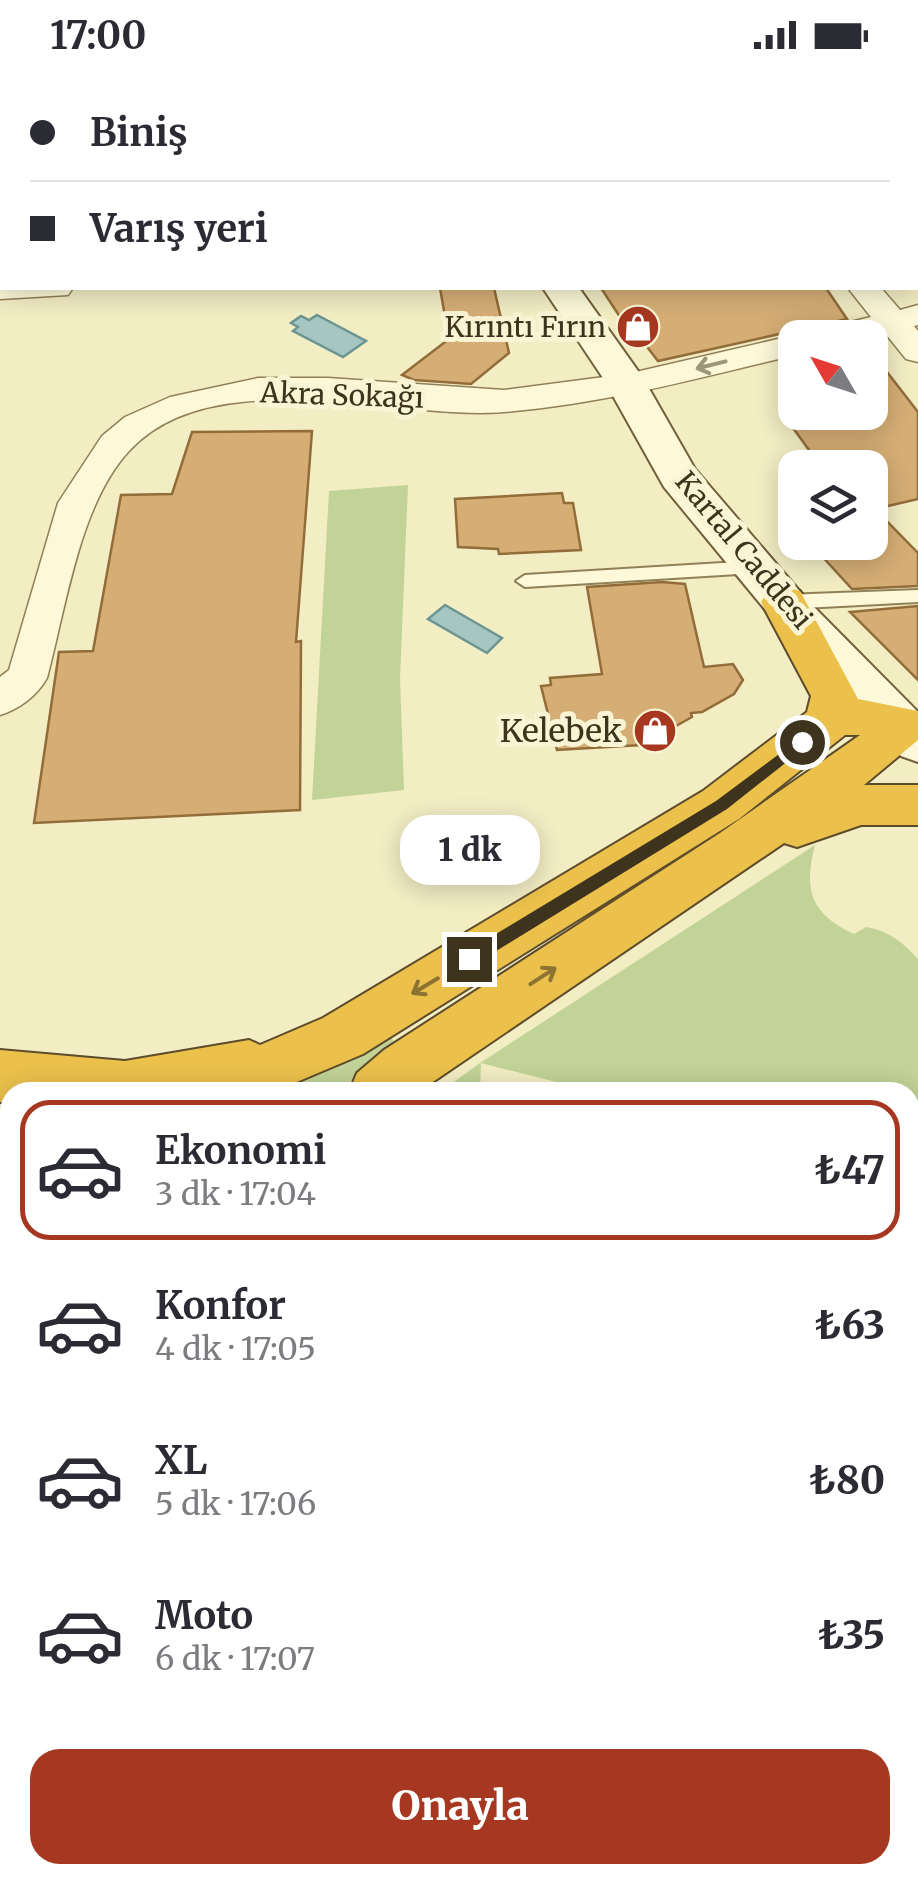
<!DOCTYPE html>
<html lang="tr">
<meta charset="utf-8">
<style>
body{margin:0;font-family:Merriweather,serif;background:#f2f2f3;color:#2b2b33;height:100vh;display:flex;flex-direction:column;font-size:38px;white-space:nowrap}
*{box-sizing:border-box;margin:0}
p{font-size:32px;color:#7c7c81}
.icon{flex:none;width:55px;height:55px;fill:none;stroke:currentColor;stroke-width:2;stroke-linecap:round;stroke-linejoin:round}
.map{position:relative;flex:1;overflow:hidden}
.panel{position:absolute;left:0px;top:1012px;width:920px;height:802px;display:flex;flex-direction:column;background:#fff;border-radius:30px 30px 0 0;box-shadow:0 5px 25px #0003}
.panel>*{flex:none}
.hud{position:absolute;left:0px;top:0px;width:920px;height:220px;box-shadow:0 5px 25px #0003;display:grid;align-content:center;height:220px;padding:0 30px;background:#fff}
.needle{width:65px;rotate:309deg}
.fabs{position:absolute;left:778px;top:250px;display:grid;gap:20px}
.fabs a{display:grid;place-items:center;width:110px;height:110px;border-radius:20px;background:#fff;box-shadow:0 5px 25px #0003;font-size:50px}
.end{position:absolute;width:45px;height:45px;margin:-22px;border:12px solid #3e331d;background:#fff;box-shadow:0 0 0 5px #fff}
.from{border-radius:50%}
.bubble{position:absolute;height:70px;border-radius:30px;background:#fff;box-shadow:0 5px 25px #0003;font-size:32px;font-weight:800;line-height:70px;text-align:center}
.hud b{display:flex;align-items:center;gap:35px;height:95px;font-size:38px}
.hud b+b{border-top:2px solid #e1e1e2}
.hud i{width:25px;height:25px;background:#2b2b33}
ul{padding:18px 0 0;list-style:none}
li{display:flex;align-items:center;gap:30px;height:140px;margin:0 20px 15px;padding:0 10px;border:5px solid transparent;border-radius:30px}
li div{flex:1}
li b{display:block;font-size:38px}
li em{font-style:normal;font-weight:800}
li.on{border-color:#a63720}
li>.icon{width:90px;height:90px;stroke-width:1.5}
.primary-button{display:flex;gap:20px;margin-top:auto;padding:20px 30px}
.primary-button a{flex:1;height:115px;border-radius:30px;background:#a63720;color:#fff;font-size:40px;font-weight:800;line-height:115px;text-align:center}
.status{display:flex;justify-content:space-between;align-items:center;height:70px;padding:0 50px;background:#fff;direction:ltr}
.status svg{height:28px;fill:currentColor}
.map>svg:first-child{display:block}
.green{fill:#c1d396}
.water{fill:#a6c6c2;stroke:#6b9592;stroke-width:2.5}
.building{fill:#d5ae75;stroke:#926d3a;stroke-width:2.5}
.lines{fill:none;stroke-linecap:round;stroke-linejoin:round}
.lane-casing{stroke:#908057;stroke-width:4}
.street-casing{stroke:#908057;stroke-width:3}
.secondary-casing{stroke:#72603b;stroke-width:4}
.highway-casing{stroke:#5d4c2c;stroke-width:4}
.lane{fill:#fcf8d8;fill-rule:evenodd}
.street{fill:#fcf8d8;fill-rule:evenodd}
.secondary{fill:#fcf8d8;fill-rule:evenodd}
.highway{fill:#ebc14c;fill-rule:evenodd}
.oneway{stroke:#9d967a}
.oneway2{stroke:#8c7332}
.route{fill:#3e331d}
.labels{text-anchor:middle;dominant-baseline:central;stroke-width:10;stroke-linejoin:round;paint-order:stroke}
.far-poi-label{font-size:28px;fill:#3e331d;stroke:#f9f5d4;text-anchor:end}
.far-street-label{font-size:28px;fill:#3e331d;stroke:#f9f5d4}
.poi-label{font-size:32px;fill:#3e331d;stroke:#f9f5d4;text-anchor:end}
</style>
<div class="status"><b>17:00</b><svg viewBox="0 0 49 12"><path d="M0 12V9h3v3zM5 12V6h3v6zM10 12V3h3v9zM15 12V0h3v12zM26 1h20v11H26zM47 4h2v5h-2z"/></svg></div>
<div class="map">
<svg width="918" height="1813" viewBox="0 0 918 1813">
<rect width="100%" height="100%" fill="#f3edc4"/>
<g class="green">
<polygon points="408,415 400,609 404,720 312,730 329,421"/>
<path d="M 815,775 C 803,820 811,844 854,864 L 866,857 C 889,861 903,872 918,889 L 918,1107 L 910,1105 L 910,1022 L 595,1022 L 481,993 L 480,1022 L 440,1022 L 480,993 Z"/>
<polygon points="388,960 394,972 357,1003 342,1022 267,1022"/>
</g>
<g class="water">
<polygon points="317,245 366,271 343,287 293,261 298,257 291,253 301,246 309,250"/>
<polygon points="445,535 502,568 487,583 428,549"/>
</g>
<g class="building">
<polygon points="440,218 494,218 509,283 471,314 414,310 402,305 449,269"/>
<polygon points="601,218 826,218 847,249 658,291 641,269 635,270"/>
<polygon points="870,280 918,342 918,429 875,439 918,483 918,516 852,519 809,472 870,472 870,398 822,398 788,351 825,342 870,342"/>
<polygon points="312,361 296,572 301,571 300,740 34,753 59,582 93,581 121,425 172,424 192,362"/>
<polygon points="562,423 564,433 573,433 581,480 499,484 498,479 458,477 455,429"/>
<polygon points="662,512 685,514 704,597 733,594 743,610 734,624 702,642 691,643 692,647 642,675 557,680 541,616 551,615 550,608 602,604 587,517"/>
<polygon points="918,536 918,610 850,542"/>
</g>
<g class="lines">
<g class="lane-casing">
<g id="lane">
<polygon points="755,491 764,497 755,503 525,517 516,511 525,505"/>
<polygon points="918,520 918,532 784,539 775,532 784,525"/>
<polygon points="910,1399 918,1402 918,1431 910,1428"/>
</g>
</g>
<g class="street-casing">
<g id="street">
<polygon points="121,0 149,0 149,2 122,2"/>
<polygon points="580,0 608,0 609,2 582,2"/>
<rect x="0" y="22" width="2" height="16"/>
<polygon points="0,118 2,119 2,137 0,137"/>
<polygon points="0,209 2,218 73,218 68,225 0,229"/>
<polygon points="848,218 881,218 900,240 918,235 918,255 914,256 918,261 918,292 906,289 885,263 867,268 809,268 813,261 871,247"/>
<path d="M 795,265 L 805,268 L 795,268 L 795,285 C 699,308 603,334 504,342 C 398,351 213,289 129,381 C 79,435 66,538 47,608 C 37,626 19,639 0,645 L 0,607 L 9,600 L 58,433 L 102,366 L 125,347 L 170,327 L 258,308 L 328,308 L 504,320 L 627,304 Z"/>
</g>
</g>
<g class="secondary-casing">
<g id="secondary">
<polygon points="405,0 437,0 439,2 407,2"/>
<polygon points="543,218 579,218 643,308 695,399 809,532 918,642 918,692 901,686 777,554 664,417 603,308"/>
</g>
</g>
<g class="highway-casing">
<g id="highway">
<polygon points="784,516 800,521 858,629 918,641 918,670 864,715 918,715 918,755 861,755 797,777 784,773 418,1022 349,1022 357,1003 384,980 720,763 860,665 845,665 739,749 363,984 273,1022 10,1022 10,1033 0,1032 0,980 125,991 249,970 260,975 323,948 703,721 807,642 811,626 761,532 768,521"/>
<polygon points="0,1101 10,1105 10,1167 0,1163"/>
<polygon points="0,1211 10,1215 10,1356 0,1352"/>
<polygon points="371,1805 526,1805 529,1813 374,1813"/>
<polygon points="564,1805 645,1805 648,1813 567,1813"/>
</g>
</g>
<use href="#lane" class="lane"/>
<use href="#street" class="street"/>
<use href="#secondary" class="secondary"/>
<use href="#highway" class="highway"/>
</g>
<defs><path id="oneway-shaft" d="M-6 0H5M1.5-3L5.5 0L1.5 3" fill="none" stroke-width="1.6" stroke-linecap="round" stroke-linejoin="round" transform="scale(2.5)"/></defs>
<use class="oneway" href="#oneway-shaft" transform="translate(711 295) rotate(166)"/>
<g class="oneway2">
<use href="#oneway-shaft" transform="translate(543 906) rotate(-33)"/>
<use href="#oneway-shaft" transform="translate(425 916) rotate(149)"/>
</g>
<polygon class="route" points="802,667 807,669 807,676 727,739 475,894 463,894 463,884 716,731"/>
<defs>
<g id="shop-disc" transform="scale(2.25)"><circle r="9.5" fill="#a63720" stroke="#f9f5d4"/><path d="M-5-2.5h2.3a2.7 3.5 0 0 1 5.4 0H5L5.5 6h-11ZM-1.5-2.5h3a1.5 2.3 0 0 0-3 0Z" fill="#fff"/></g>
</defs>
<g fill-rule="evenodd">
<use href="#shop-disc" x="638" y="257"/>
<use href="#shop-disc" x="655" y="661"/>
</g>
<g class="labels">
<g class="far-poi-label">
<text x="606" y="257">Kırıntı Fırın</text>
</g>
<g class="far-street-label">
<text transform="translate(342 325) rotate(2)">Akra Sokağı</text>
<text transform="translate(744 480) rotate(50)">Kartal Caddesi</text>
</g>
<g class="poi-label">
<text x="622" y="661">Kelebek</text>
</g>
</g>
</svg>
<div class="fabs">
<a><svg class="needle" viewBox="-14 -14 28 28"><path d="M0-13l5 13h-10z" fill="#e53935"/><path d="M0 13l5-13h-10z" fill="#7c7c81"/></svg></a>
<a><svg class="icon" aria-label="layers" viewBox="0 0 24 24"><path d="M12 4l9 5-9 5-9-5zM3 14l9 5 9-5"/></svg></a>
</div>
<i class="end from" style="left:802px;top:672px"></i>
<i class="end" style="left:469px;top:889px"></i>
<div class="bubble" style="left:400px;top:745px;width:140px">1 dk</div>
<div class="hud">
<b><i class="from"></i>Biniş</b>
<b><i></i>Varış yeri</b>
</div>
<section class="panel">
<ul>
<li class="on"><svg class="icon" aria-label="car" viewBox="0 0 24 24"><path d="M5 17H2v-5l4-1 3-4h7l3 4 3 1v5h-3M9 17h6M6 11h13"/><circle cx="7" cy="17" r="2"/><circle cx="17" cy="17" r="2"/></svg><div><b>Ekonomi</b><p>3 dk · 17:04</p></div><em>₺47</em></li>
<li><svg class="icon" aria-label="car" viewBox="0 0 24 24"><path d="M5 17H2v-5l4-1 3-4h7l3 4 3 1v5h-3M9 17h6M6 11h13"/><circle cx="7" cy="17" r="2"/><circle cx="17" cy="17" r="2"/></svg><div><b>Konfor</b><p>4 dk · 17:05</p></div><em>₺63</em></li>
<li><svg class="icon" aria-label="car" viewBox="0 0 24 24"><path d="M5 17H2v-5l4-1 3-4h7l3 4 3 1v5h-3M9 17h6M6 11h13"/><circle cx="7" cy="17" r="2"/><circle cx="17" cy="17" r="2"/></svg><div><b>XL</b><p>5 dk · 17:06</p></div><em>₺80</em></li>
<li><svg class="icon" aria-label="car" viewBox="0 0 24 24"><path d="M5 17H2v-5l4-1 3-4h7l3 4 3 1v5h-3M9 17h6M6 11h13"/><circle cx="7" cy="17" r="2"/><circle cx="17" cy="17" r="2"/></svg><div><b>Moto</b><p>6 dk · 17:07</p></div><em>₺35</em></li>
</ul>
<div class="primary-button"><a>Onayla</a></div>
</section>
</div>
